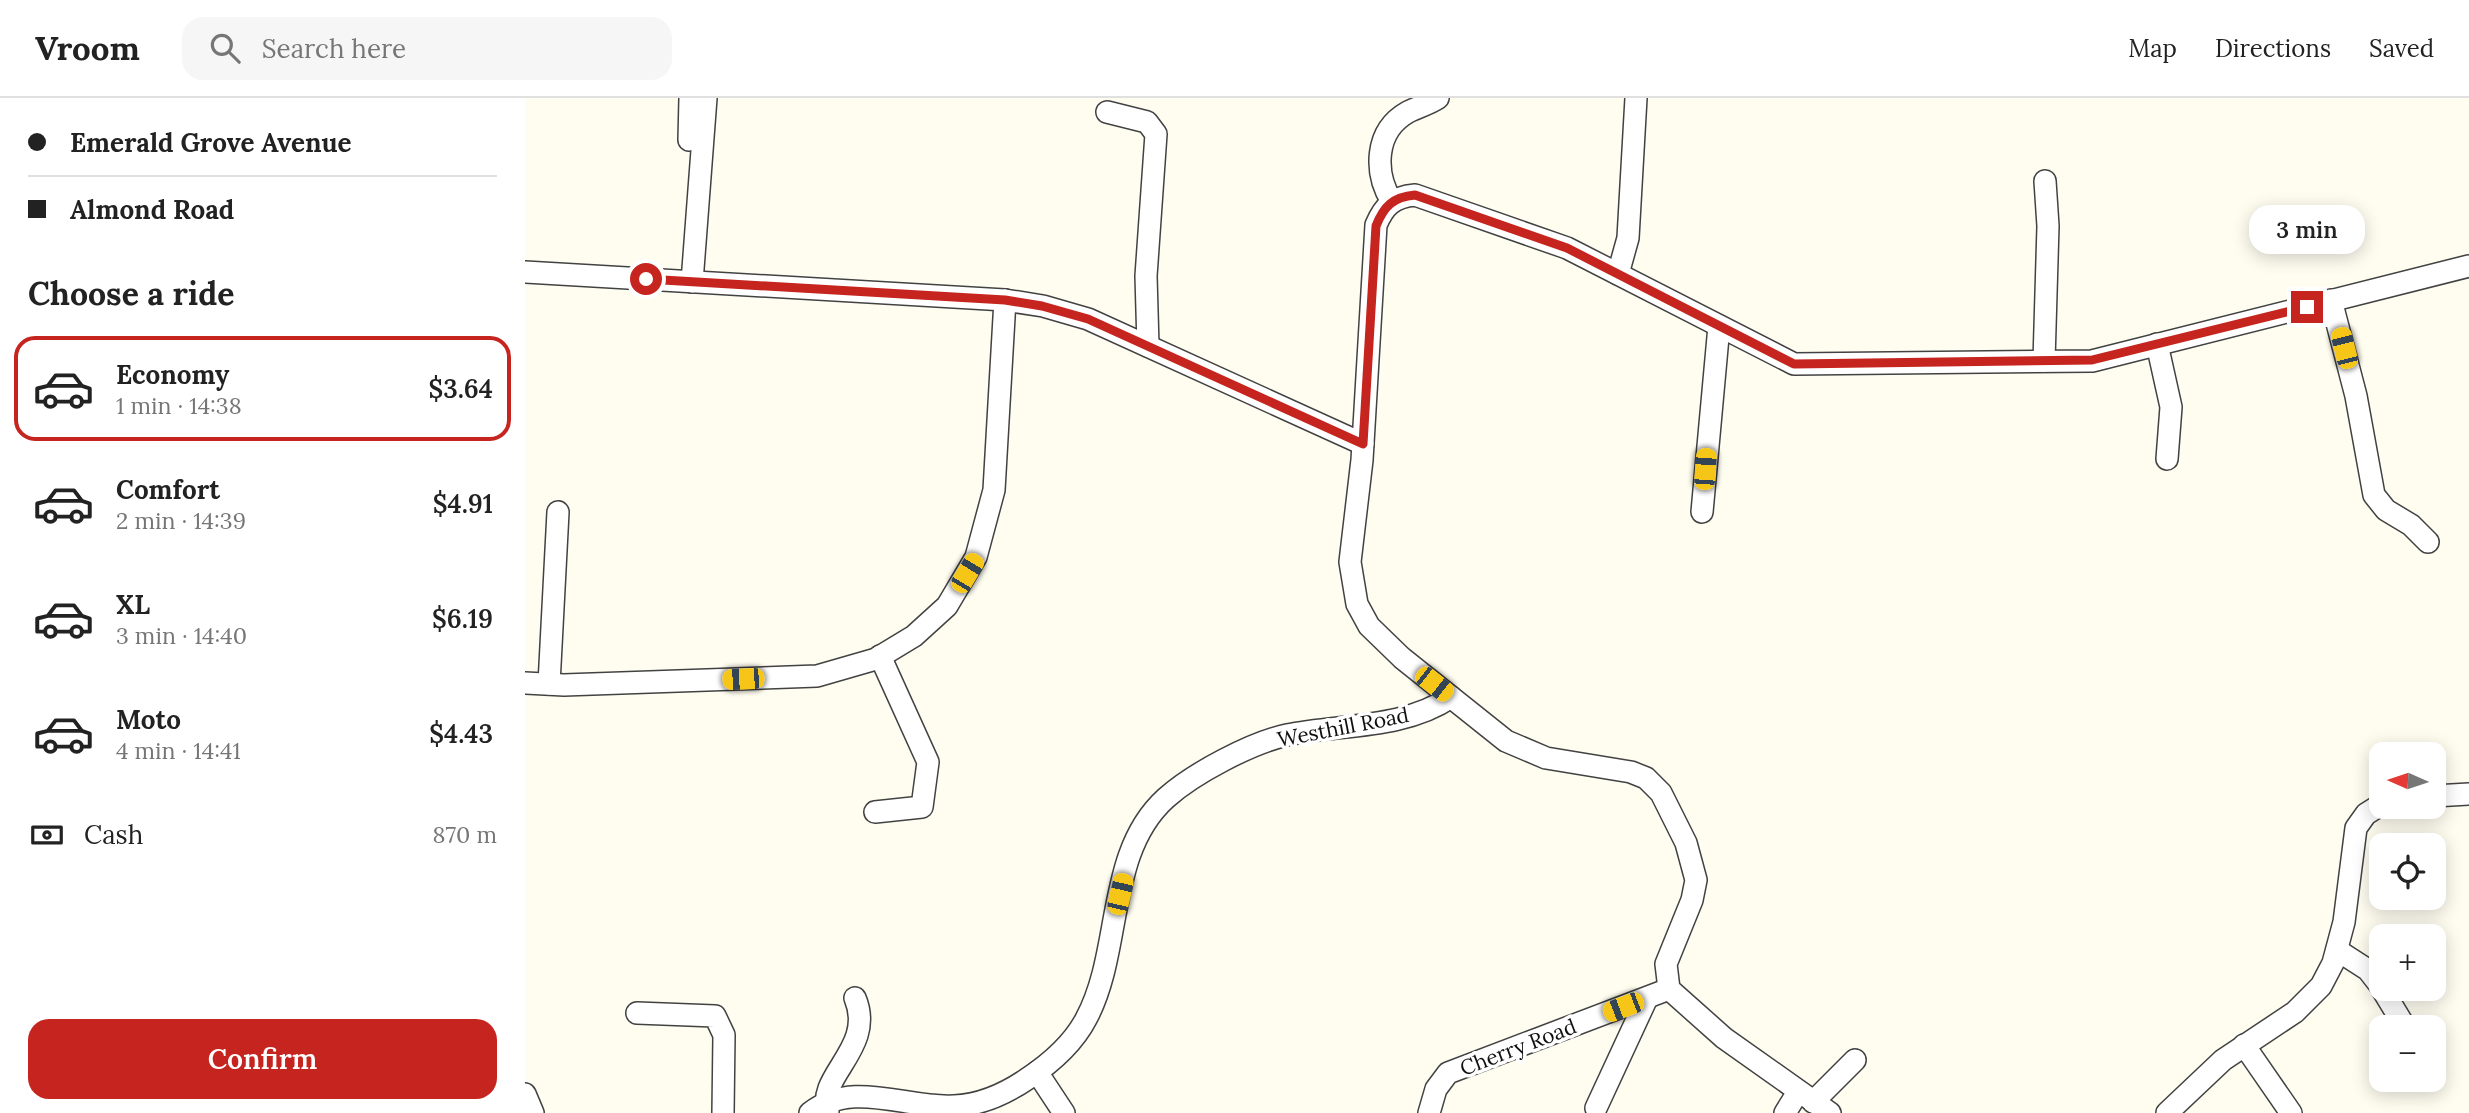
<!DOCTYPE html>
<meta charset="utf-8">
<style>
body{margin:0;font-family:Lora,serif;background:#f6f6f6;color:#222;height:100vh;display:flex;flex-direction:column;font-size:26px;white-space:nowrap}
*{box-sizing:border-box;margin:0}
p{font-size:23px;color:#767676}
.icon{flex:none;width:38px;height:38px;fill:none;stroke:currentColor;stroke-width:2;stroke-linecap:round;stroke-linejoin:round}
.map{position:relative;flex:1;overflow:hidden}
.drawer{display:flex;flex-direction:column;background:#fff;width:525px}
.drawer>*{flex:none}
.banner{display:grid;align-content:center;height:154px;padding:0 28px;background:#fff}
.needle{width:46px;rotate:273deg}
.tools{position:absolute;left:1844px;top:644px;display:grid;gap:14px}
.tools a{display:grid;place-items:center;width:77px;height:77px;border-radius:14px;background:#fff;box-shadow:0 4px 18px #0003;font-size:35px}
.end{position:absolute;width:32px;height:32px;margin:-16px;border:9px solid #c6241f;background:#fff;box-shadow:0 0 0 4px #fff}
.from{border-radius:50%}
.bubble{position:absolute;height:49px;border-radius:21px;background:#fff;box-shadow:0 4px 18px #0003;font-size:23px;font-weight:600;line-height:49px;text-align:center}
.car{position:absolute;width:21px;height:42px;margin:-21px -10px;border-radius:9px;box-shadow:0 0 5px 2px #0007;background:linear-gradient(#f5c518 24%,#345 0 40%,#f5c518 0 76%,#345 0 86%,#f5c518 0)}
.banner b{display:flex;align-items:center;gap:24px;height:66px;font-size:26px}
.banner b+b{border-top:2px solid #e0e0e0}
.banner i{width:18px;height:18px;background:#222}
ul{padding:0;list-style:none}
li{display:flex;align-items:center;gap:21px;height:105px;margin:0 14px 10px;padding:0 14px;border:4px solid transparent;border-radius:21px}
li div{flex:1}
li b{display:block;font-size:26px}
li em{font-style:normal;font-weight:600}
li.current{border-color:#c6241f}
li>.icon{width:63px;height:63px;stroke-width:1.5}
h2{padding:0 28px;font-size:32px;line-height:84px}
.pay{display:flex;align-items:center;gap:18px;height:77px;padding:0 28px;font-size:26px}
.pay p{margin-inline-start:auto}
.action{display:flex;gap:14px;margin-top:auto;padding:14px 28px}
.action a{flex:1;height:80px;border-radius:21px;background:#c6241f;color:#fff;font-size:28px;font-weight:600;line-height:80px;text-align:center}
header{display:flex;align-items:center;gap:42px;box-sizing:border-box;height:98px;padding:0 35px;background:#fff;border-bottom:2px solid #e0e0e0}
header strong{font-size:33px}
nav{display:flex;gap:38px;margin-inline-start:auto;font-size:24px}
.search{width:490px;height:63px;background:#f6f6f6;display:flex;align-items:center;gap:18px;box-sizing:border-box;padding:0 24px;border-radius:21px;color:#767676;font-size:26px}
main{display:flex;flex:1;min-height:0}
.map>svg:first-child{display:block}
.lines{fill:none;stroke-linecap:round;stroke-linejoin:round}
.minor-casing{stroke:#424242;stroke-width:24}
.minor{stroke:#fff;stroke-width:21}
.route{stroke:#c6241f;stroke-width:9}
.labels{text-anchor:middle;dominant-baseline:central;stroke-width:7;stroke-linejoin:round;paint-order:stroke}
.street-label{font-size:21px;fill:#0f0f0f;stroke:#fff}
</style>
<header>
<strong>Vroom</strong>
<div class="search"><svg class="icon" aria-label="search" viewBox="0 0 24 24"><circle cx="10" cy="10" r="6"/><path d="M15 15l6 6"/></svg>Search here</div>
<nav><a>Map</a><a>Directions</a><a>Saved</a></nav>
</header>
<main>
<section class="drawer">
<div class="banner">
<b><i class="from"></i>Emerald Grove Avenue</b>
<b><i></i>Almond Road</b>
</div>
<h2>Choose a ride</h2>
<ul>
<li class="current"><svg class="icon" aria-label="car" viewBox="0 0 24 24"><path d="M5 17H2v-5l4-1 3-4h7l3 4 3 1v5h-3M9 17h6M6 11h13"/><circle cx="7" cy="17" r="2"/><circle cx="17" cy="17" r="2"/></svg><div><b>Economy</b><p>1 min · 14:38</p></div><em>$3.64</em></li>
<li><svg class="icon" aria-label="car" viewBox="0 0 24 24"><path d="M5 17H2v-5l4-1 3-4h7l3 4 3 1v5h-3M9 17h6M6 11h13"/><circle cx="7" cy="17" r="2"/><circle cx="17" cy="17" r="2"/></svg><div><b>Comfort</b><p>2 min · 14:39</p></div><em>$4.91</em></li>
<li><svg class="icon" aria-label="car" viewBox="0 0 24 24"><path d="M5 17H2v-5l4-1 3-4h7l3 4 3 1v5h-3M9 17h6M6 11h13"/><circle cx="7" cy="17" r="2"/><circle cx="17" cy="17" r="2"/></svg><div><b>XL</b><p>3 min · 14:40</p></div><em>$6.19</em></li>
<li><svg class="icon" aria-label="car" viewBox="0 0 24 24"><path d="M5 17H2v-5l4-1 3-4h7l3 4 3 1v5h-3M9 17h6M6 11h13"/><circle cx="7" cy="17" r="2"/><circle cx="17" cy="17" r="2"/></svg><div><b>Moto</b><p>4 min · 14:41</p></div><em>$4.43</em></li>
</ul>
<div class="pay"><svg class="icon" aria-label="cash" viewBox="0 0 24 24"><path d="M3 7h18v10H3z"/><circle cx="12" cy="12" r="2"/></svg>Cash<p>870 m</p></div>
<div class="action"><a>Confirm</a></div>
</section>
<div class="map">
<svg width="1944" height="1015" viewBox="0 0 1944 1015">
<rect width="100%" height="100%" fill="#fffdf0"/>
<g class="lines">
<g class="minor-casing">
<g id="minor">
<polyline points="582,14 622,24 631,36 621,178 623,248"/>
<polyline points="164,42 165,0"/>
<path d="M 867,104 C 849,75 849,33 883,14 C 893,9 904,6 913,0"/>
<polyline points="0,174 480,202 518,208 563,221 838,346"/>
<polyline points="1093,176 1103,140 1111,0"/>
<polyline points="167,184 181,0"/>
<polyline points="1806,202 1831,298 1849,397 1861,412 1886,427 1903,444"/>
<polyline points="1632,246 1646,309 1642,361"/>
<polyline points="1519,263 1523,128 1520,83"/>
<polyline points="1177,414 1194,228"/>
<polyline points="0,585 39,587 292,578 351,561 389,538 422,508 451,459 469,392 480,202"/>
<polyline points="24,586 33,414"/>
<polyline points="1909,698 1944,696"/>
<polyline points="350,714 397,709 403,664 355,558"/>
<polyline points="1812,852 1843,872 1857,890"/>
<polyline points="1857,891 1880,929"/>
<polyline points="112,915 190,918 199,937 198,1015"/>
<polyline points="1719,947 1766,1015"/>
<polyline points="512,974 539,1015"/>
<polyline points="0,996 8,1015"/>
<polyline points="1288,1004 1330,962"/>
<polyline points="1071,1010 1122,900"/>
<path d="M 303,1013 C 291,978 351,950 330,900"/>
<path d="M 285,1015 C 328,981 381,1011 429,1008 C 456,1007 480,996 502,981 C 526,965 548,946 561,921 C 598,853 580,755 641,700 C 669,675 726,645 762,637 C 816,626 879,631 926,599"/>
<polyline points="904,1015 911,991 923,975 1144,891"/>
<polyline points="1260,1015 1273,994"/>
<path d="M 1305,1015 L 1199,940 L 1144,891 L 1141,866 L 1167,802 L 1171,782 L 1161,745 L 1136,695 L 1121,680 L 1106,674 L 1021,660 L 981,643 L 877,560 L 844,528 L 832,506 L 825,464 L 837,362 L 851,127 C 859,108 868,99 890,97 L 1042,150 L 1269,266 L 1567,263 L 1944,168"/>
<polyline points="1642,1015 1698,962 1770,914 1796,888 1808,865 1819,824 1831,730 1841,716 1857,706"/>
</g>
</g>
<use href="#minor" class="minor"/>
</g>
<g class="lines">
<path class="route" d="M 121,181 L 480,202 L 517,208 L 563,221 L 838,346 L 851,128 C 859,108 868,99 890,97 L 1042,150 L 1269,266 L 1567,262 L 1782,209"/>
</g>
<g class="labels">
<g class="street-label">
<text transform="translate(818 629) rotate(-11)">Westhill Road</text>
<text transform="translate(993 949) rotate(-21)">Cherry Road</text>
</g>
</g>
</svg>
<div class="tools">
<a><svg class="needle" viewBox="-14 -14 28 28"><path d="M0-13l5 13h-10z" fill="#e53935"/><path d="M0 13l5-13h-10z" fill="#767676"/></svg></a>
<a><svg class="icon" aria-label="locate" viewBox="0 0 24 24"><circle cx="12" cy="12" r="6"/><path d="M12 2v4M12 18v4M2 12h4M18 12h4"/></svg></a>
<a>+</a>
<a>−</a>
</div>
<i class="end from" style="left:121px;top:181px"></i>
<i class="end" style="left:1782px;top:209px"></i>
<div class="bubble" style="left:1724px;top:107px;width:116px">3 min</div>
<i class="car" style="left:1819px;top:250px;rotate:346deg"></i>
<i class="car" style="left:1180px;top:371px;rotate:4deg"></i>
<i class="car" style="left:442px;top:475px;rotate:31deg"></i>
<i class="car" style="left:218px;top:581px;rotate:268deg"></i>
<i class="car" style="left:909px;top:586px;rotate:128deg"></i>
<i class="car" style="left:595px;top:796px;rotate:13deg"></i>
<i class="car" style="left:1098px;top:909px;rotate:249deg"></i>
</div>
</main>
